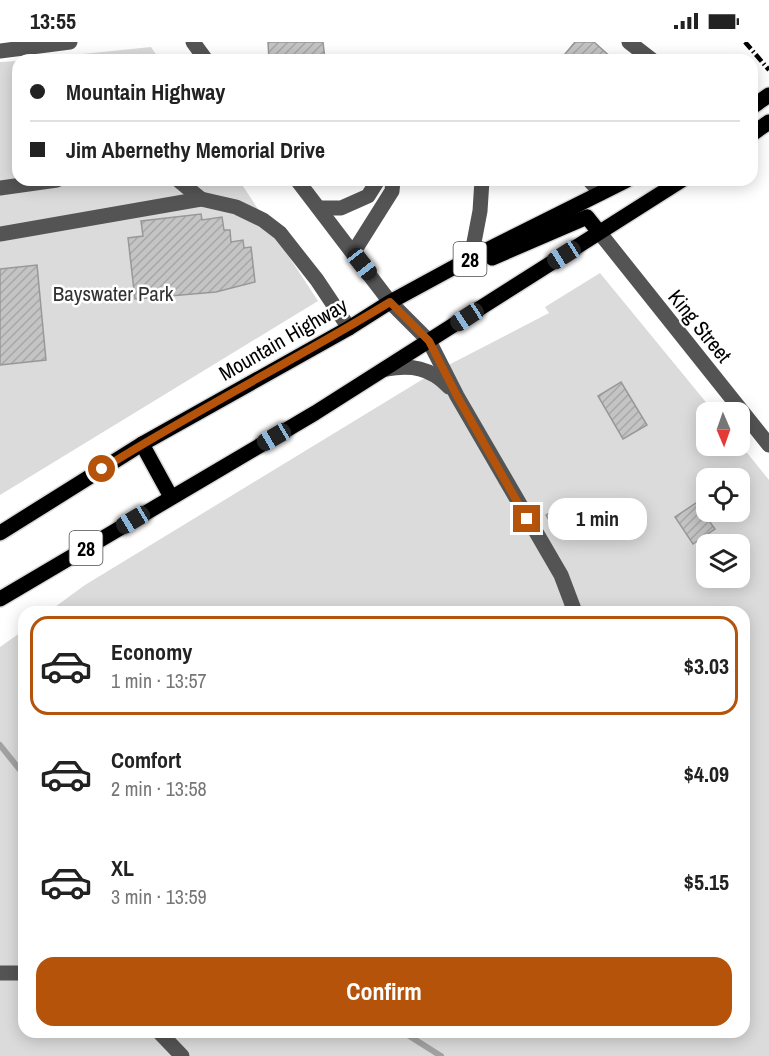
<!DOCTYPE html>
<meta charset="utf-8">
<style>
body{margin:0;font-family:"Archivo Narrow",sans-serif;background:#f2f2f2;color:#222;height:100vh;display:flex;flex-direction:column;font-size:22px;white-space:nowrap}
*{box-sizing:border-box;margin:0}
p{font-size:20px;color:#767676}
.icon{flex:none;width:33px;height:33px;fill:none;stroke:currentColor;stroke-width:2;stroke-linecap:round;stroke-linejoin:round}
.map{position:relative;flex:1;overflow:hidden}
.details{position:absolute;left:18px;top:564px;width:732px;height:432px;display:flex;flex-direction:column;background:#fff;border-radius:18px;box-shadow:0 3px 15px #0003}
.details>*{flex:none}
.banner{position:absolute;left:12px;top:12px;width:746px;height:132px;border-radius:18px;box-shadow:0 3px 15px #0003;display:grid;align-content:center;height:132px;padding:0 18px;background:#fff}
.needle{width:39px;rotate:178deg}
.tools{position:absolute;left:696px;top:360px;display:grid;gap:12px}
.tools a{display:grid;place-items:center;width:54px;height:54px;border-radius:12px;background:#fff;box-shadow:0 3px 15px #0003;font-size:30px}
.end{position:absolute;width:27px;height:27px;margin:-14px;border:8px solid #b45309;background:#fff;box-shadow:0 0 0 3px #fff}
.from{border-radius:50%}
.bubble{position:absolute;height:42px;border-radius:18px;background:#fff;box-shadow:0 3px 15px #0003;font-size:20px;font-weight:700;line-height:42px;text-align:center}
.car{position:absolute;width:18px;height:36px;margin:-18px -9px;border-radius:8px;box-shadow:0 0 4px 2px #0007;background:linear-gradient(#222 24%,#8ab4d8 0 40%,#222 0 76%,#8ab4d8 0 86%,#222 0)}
.banner b{display:flex;align-items:center;gap:21px;height:57px;font-size:22px}
.banner b+b{border-top:2px solid #e0e0e0}
.banner i{width:15px;height:15px;background:#222}
ul{padding:10px 0 0;list-style:none}
li{display:flex;align-items:center;gap:18px;height:99px;margin:0 12px 9px;padding:0 6px;border:3px solid transparent;border-radius:18px}
li div{flex:1}
li b{display:block;font-size:22px}
li em{font-style:normal;font-weight:700}
li.selected{border-color:#b45309}
li>.icon{width:54px;height:54px;stroke-width:1.5}
.action{display:flex;gap:12px;margin-top:auto;padding:12px 18px}
.action a{flex:1;height:69px;border-radius:18px;background:#b45309;color:#fff;font-size:24px;font-weight:700;line-height:69px;text-align:center}
.status{display:flex;justify-content:space-between;align-items:center;height:42px;padding:0 30px;background:#fff;direction:ltr}
.status svg{height:16px;fill:currentColor}
.map>svg:first-child{display:block}
.park{fill:#dbdbdb;fill-rule:evenodd}
.lines{fill:none;stroke-linecap:round;stroke-linejoin:round}
.stream{stroke:#a2a2a2;stroke-width:6}
.building{fill:url(#building-hatch);stroke:#989898;stroke-width:1.5}
.major-casing{stroke:#dbdbdb;stroke-width:18}
.minor{stroke:#545454;stroke-width:15}
.major{stroke:#000;stroke-width:15}
.rail{stroke:#000;stroke-width:4.5;stroke-dasharray:9 3 1.5 3;stroke-linecap:butt}
.route{stroke:#b45309;stroke-width:8}
.labels{text-anchor:middle;dominant-baseline:central;stroke-width:5;stroke-linejoin:round;paint-order:stroke}
.shield{fill:#fff;stroke:#4c4c4c;stroke-width:1.5}
.shield-label{font-size:20px;font-weight:bold;fill:#000}
.park-label{font-size:21px;fill:#323232;stroke:#fff}
.street-label{font-size:21px;fill:#000;stroke:#fff}
</style>
<div class="status"><b>13:55</b><svg viewBox="0 0 49 12"><path d="M0 12V9h3v3zM5 12V6h3v6zM10 12V3h3v9zM15 12V0h3v12zM26 1h20v11H26zM47 4h2v5h-2z"/></svg></div>
<div class="map">
<svg width="769" height="1014" viewBox="0 0 769 1014">
<defs>
<pattern id="building-hatch" width="6" height="6" patternUnits="userSpaceOnUse" patternTransform="scale(1.5)"><rect width="6" height="6" fill="#c4c4c4"/><path d="M-1 1l2-2M0 6l6-6M5 7l2-2" fill="none" stroke="#a7a7a7"/></pattern>
</defs>
<rect width="100%" height="100%" fill="#fff"/>
<g class="park">
<polygon points="151,5 160,18 24,18"/>
<polygon points="18,19 18,138 239,138 318,259 0,453 0,20"/>
<path d="M 600,231 L 714,370 L 706,370 L 706,404 L 740,404 L 740,402 L 769,438 L 769,1014 L 0,1014 L 0,605 L 24,588 L 24,990 L 744,990 L 744,570 L 48,570 L 85,543 L 433,331 L 549,271 L 545,265 ZM 706,436 L 740,436 L 740,470 L 706,470 ZM 706,502 L 740,502 L 740,536 L 706,536 Z"/>
</g>
<g class="lines">
<g class="stream">
<polyline points="0,703 24,733"/>
<polyline points="403,990 441,1014"/>
</g>
</g>
<g class="building">
<polygon points="268,0 323,0 325,18 269,18"/>
<polygon points="575,0 594,0 614,18 560,18"/>
<polygon points="201,172 202,178 222,175 224,188 230,188 231,200 243,198 244,206 251,205 255,240 216,250 135,257 128,196 143,194 141,179"/>
<polygon points="37,223 46,318 0,323 0,227"/>
<polygon points="621,340 647,383 623,397 598,354"/>
<polygon points="569,460 579,477 556,490 546,473"/>
<polygon points="696,461 715,487 693,502 675,475"/>
</g>
<g class="lines">
<g class="major-casing">
<g id="major">
<polyline points="752,65 769,53"/>
<polyline points="752,92 769,80"/>
<polyline points="492,216 587,175 599,190"/>
<polyline points="142,402 171,455"/>
<polyline points="0,491 142,402 349,286 390,260 471,216 627,138"/>
<polyline points="0,557 315,371 682,138"/>
</g>
</g>
<g class="minor">
<polyline points="193,0 206,18"/>
<polyline points="629,0 652,18"/>
<polyline points="0,9 70,0"/>
<polyline points="178,138 201,157"/>
<polyline points="297,138 390,260 429,299 457,354 561,533 575,570"/>
<polyline points="589,138 601,151"/>
<polyline points="0,146 57,138"/>
<polyline points="319,166 341,166 368,154 378,138"/>
<polyline points="599,190 769,403"/>
<polyline points="0,192 201,157 236,165 263,178 280,191 317,238 349,286"/>
<polyline points="353,211 392,149 393,138"/>
<polyline points="471,216 480,169 482,138"/>
<path d="M 386,327 C 411,323 430,325 449,345"/>
<polyline points="0,931 24,931"/>
<polyline points="159,990 182,1014"/>
</g>
<use href="#major" class="major"/>
<polyline class="rail" points="745,0 769,28"/>
</g>
<g class="lines">
<path class="route" d="M 102,427 C 196,368 295,318 390,260 L 429,299 L 457,354 L 527,477"/>
</g>
<g class="labels">
<g class="shield">
<rect x="453.5" y="200" width="33" height="34" rx="4.5"/>
<rect x="69.5" y="489" width="33" height="34" rx="4.5"/>
</g>
<g class="shield-label">
<text x="470" y="217">28</text>
<text x="86" y="506">28</text>
</g>
<g class="park-label">
<text x="113" y="251">Bayswater Park</text>
</g>
<g class="street-label">
<text transform="translate(700 284) rotate(51)">King Street</text>
<text transform="translate(283 297) rotate(-30)">Mountain Highway</text>
</g>
</g>
</svg>
<div class="tools">
<a><svg class="needle" viewBox="-14 -14 28 28"><path d="M0-13l5 13h-10z" fill="#e53935"/><path d="M0 13l5-13h-10z" fill="#767676"/></svg></a>
<a><svg class="icon" aria-label="locate" viewBox="0 0 24 24"><circle cx="12" cy="12" r="6"/><path d="M12 2v4M12 18v4M2 12h4M18 12h4"/></svg></a>
<a><svg class="icon" aria-label="layers" viewBox="0 0 24 24"><path d="M12 4l9 5-9 5-9-5zM3 14l9 5 9-5"/></svg></a>
</div>
<i class="end from" style="left:102px;top:427px"></i>
<i class="end" style="left:527px;top:477px"></i>
<div class="bubble" style="left:548px;top:456px;width:99px">1 min</div>
<i class="car" style="left:564px;top:213px;rotate:238deg"></i>
<i class="car" style="left:362px;top:222px;rotate:142deg"></i>
<i class="car" style="left:467px;top:275px;rotate:237deg"></i>
<i class="car" style="left:274px;top:395px;rotate:240deg"></i>
<i class="car" style="left:133px;top:478px;rotate:239deg"></i>
<div class="banner">
<b><i class="from"></i>Mountain Highway</b>
<b><i></i>Jim Abernethy Memorial Drive</b>
</div>
<section class="details">
<ul>
<li class="selected"><svg class="icon" aria-label="car" viewBox="0 0 24 24"><path d="M5 17H2v-5l4-1 3-4h7l3 4 3 1v5h-3M9 17h6M6 11h13"/><circle cx="7" cy="17" r="2"/><circle cx="17" cy="17" r="2"/></svg><div><b>Economy</b><p>1 min · 13:57</p></div><em>$3.03</em></li>
<li><svg class="icon" aria-label="car" viewBox="0 0 24 24"><path d="M5 17H2v-5l4-1 3-4h7l3 4 3 1v5h-3M9 17h6M6 11h13"/><circle cx="7" cy="17" r="2"/><circle cx="17" cy="17" r="2"/></svg><div><b>Comfort</b><p>2 min · 13:58</p></div><em>$4.09</em></li>
<li><svg class="icon" aria-label="car" viewBox="0 0 24 24"><path d="M5 17H2v-5l4-1 3-4h7l3 4 3 1v5h-3M9 17h6M6 11h13"/><circle cx="7" cy="17" r="2"/><circle cx="17" cy="17" r="2"/></svg><div><b>XL</b><p>3 min · 13:59</p></div><em>$5.15</em></li>
</ul>
<div class="action"><a>Confirm</a></div>
</section>
</div>
